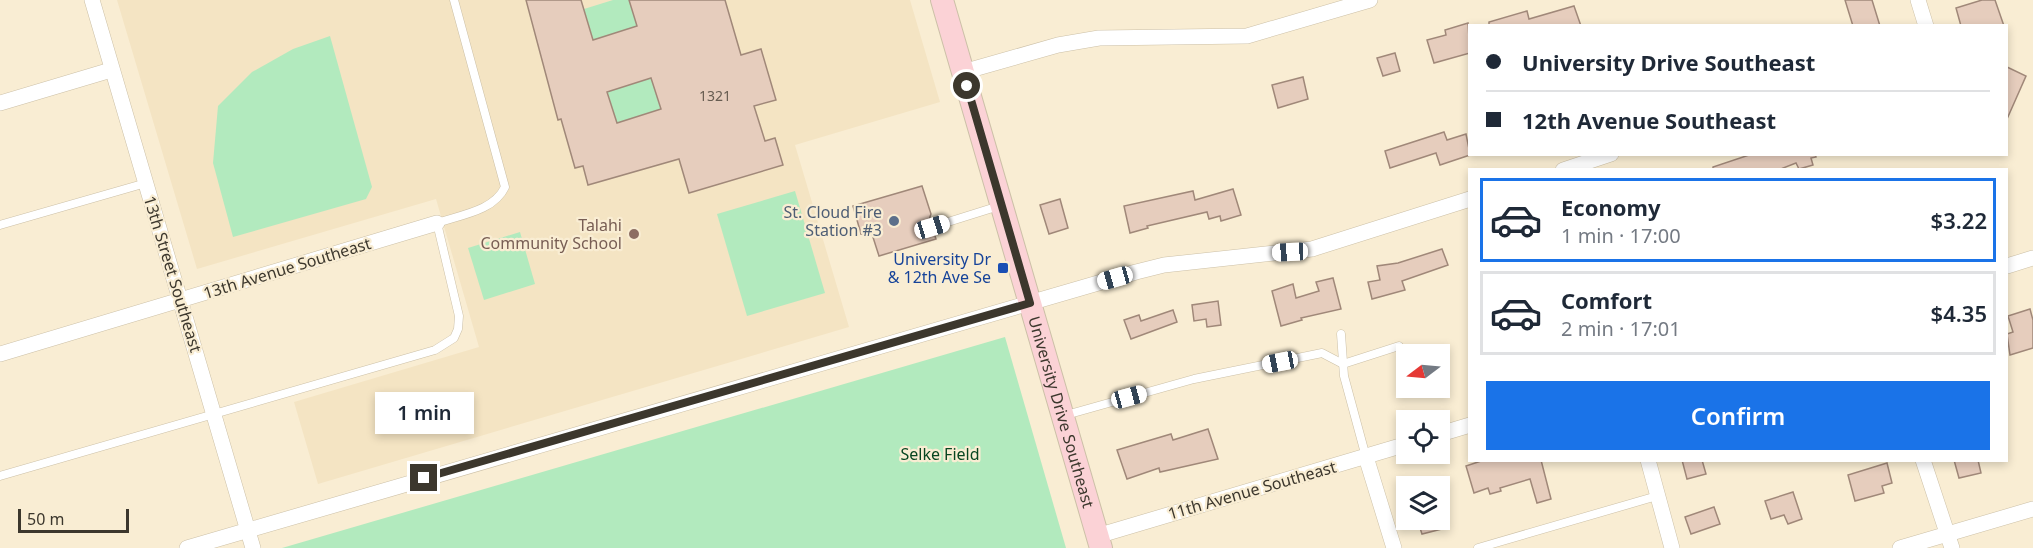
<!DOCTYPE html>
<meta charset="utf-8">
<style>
body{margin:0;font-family:"Noto Sans",sans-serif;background:#f2f2f3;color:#1f2937;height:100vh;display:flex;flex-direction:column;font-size:22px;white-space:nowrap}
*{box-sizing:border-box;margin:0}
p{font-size:20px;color:#747a83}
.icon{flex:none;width:33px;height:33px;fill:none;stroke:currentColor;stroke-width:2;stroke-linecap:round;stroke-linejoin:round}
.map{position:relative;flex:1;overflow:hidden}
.sheet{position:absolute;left:1468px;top:168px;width:540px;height:294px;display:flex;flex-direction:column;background:#fff;border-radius:0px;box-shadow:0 3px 9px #0003}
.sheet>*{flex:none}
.hud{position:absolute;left:1468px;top:24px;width:540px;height:132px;border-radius:0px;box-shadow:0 3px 9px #0003;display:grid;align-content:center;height:132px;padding:0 18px;background:#fff}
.needle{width:39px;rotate:254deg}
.fabs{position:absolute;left:1396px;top:344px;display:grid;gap:12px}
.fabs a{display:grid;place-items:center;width:54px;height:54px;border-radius:0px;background:#fff;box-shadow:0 3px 9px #0003;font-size:30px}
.scale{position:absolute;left:18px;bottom:15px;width:111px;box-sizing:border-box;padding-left:6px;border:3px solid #3c372d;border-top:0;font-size:16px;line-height:21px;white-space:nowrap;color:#3c372d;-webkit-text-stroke:4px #f9edd3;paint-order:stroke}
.end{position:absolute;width:27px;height:27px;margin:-14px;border:8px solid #3c372d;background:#fff;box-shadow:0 0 0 3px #fff}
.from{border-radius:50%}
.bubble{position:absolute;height:42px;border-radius:0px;background:#fff;box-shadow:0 3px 9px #0003;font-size:20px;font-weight:600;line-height:42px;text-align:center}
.car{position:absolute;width:18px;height:36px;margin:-18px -9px;border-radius:8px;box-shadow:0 0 4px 2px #0007;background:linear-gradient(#fff 24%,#345 0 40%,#fff 0 76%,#345 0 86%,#fff 0)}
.hud b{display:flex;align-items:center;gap:21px;height:57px;font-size:22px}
.hud b+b{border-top:2px solid #e0e1e3}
.hud i{width:15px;height:15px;background:#1f2937}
ul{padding:10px 0 0;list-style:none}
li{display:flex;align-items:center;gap:18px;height:84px;margin:0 12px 9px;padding:0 6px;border:3px solid #e0e1e3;border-radius:0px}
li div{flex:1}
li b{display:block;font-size:22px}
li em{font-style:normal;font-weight:600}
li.active{border-color:#1a73e8}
li>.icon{width:54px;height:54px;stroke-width:1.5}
.action{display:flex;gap:12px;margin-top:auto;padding:12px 18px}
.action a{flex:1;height:69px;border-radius:0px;background:#1a73e8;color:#fff;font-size:24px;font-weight:600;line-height:69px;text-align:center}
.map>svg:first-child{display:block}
.built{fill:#f4e4c3}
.green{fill:#b2eabe}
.building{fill:#e6cdbd;stroke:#a08879;stroke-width:1.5;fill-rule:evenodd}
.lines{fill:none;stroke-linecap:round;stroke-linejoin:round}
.lane-casing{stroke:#ccc0a7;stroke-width:9}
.street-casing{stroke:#ccc0a7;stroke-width:16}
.secondary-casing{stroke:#ccc0a7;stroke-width:24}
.lane{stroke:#fff;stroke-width:8}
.street{stroke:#fff;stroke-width:15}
.secondary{stroke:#fbd2d6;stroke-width:22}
.route{stroke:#3c372d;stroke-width:8}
.service-dot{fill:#5c6f8a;stroke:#f9edd3;stroke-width:2}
.education-dot{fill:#8d6e63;stroke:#f9edd3;stroke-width:2}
.transit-dot{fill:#1a4fb4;stroke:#f9edd3;stroke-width:2}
.labels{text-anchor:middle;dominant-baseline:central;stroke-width:4.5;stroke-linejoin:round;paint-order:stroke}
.number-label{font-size:14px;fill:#665c51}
.service-label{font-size:16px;fill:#4e5e75;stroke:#f9edd3;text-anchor:end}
.education-label{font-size:16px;fill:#785e54;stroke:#f9edd3;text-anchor:end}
.transit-label{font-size:16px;fill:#164399;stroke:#f9edd3;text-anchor:end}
.street-label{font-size:16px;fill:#3c372d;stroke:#f9edd3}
.park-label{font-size:16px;fill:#074620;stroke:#f9edd3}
</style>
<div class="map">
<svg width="2033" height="548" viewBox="0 0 2033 548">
<rect width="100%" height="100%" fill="#f9edd3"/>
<polygon class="built" points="117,0 910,0 940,102 795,145 849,327 318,484 294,402 479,347 436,199 197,269"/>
<g class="green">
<polygon points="613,0 629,0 638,29 594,42 584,9"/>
<polygon points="330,36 372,187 366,199 233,237 213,163 218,106 252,72 293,49"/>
<polygon points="650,76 661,109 617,123 607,90 640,82"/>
<polygon points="795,191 825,293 747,316 717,214"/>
<polygon points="520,232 535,284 484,300 468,248"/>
<polygon points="1005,337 1066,548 282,548"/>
</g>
<g class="building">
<path d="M 526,0 L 581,0 L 593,40 L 637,26 L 629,0 L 725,0 L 741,55 L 761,49 L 776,100 L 754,106 L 765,141 L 775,138 L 783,165 L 689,193 L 679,159 L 588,185 L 583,166 L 575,168 L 561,119 L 558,120 ZM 651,78 L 661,109 L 617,123 L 607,92 Z"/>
<polygon points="1845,0 1872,0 1880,26 1853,26"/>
<polygon points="1982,0 1995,0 2004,26 1961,26 1956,8"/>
<polygon points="1574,6 1581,26 1489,26 1489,22 1527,11 1529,19"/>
<polygon points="1468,23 1470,53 1434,63 1427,40 1446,35 1445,30"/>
<polygon points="1395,53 1400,71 1383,76 1377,58"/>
<polygon points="2007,67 2026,76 2007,119"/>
<polygon points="1303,77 1308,99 1278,108 1272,85"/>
<polygon points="1444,132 1447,140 1466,134 1470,154 1473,154 1440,165 1436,153 1390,168 1385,151"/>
<polygon points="1752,154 1815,154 1816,157 1811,158 1813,165 1799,169 1796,163 1778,170 1713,170 1713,167"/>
<polygon points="922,186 931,214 926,228 934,233 936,239 879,256 871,231 861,234 853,206"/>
<polygon points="1233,189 1241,215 1221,221 1220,216 1209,219 1207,212 1147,226 1148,228 1130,233 1124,206 1193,191 1195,200"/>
<polygon points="1060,199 1068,228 1049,234 1040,205"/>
<polygon points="1442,249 1448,265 1402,281 1405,290 1372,299 1368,282 1380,280 1377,266 1398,263"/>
<polygon points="1333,278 1341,309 1301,318 1302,320 1281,326 1272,291 1293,284 1296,298 1319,291 1316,282"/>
<polygon points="1218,301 1221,325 1207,327 1206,319 1194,321 1192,305"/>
<polygon points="2030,309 2033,320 2033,348 2010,355 2007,334 2013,332 2008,316"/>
<polygon points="1173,310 1177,322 1131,339 1124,320 1139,315 1141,321"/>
<polygon points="1208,429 1218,459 1160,472 1159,468 1127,479 1117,450 1171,434 1173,440"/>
<polygon points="1484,460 1541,460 1551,499 1537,503 1530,479 1500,488 1501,491 1490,494 1488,488 1474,493 1466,466"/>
<polygon points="1682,460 1702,460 1706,474 1687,479"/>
<polygon points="1954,460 1978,460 1981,473 1959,478"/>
<polygon points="1887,463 1892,483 1882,486 1884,493 1855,501 1848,475"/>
<polygon points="1793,492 1802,519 1788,524 1784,515 1771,519 1765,501"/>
<polygon points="1714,507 1720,524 1691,534 1685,517"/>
<polygon points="1417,519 1439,519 1442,529 1422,534"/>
</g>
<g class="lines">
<g class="lane-casing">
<g id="lane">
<polyline points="0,225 146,183"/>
<polyline points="932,227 999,206"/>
<polyline points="1341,334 1344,376 1366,457"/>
<polyline points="1066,415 1194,379 1322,353 1343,364 1399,346"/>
<path d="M 0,476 L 435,350 L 454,338 L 458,329 L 459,316 L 437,223 C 460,215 494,211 505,187 L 454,0"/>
<polyline points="1478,548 1657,496"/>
</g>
</g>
<g class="street-casing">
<g id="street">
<polyline points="92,0 253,548"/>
<polyline points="1918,0 1926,26"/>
<polyline points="963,72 1058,45 1099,38 1247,36 1370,0"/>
<polyline points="0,103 111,70"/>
<polyline points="1563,170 1611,154"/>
<polyline points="2007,266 2033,258"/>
<polyline points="0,354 437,223"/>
<polyline points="1440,434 1470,425"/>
<polyline points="1366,457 1394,548"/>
<polyline points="1648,460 1672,548"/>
<polyline points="1923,460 1952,548"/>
<polyline points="1097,536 1407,444"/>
<polyline points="187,548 1136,272 1164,265 1312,249 1470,199"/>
<polyline points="1900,548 2033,509"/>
</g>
</g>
<g class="secondary-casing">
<g id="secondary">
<path id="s1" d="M 942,0 L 1101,548"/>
</g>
</g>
<use href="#lane" class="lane"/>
<use href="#street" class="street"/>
<use href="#secondary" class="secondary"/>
</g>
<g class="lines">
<polyline class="route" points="424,478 1030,303 967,86"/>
</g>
<circle class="service-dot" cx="894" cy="221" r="6"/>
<circle class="education-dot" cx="634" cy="234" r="6"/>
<rect class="transit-dot" x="997" y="262" width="12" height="12" rx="3"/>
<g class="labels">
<g class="number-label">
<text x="715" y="95">1321</text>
</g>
<g class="service-label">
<text x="882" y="212">St. Cloud Fire<tspan x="882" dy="18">Station #3</tspan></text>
</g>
<g class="education-label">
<text x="622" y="225">Talahi<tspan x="622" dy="18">Community School</tspan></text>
</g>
<g class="transit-label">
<text x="991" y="259">University Dr<tspan x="991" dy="18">&amp; 12th Ave Se</tspan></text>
</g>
<g class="street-label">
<text transform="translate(287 268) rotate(-17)">13th Avenue Southeast</text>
<text transform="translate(173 274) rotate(73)">13th Street Southeast</text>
<text stroke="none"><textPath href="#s1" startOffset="429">University Drive Southeast</textPath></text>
<text transform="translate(1252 490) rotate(-16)">11th Avenue Southeast</text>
</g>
<g class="park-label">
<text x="940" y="454">Selke Field</text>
</g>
</g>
</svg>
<div class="fabs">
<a><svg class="needle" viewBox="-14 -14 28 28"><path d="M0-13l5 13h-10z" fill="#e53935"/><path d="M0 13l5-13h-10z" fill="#747a83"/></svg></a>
<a><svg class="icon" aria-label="locate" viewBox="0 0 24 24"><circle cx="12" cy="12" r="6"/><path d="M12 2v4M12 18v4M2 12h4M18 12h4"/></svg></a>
<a><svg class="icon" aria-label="layers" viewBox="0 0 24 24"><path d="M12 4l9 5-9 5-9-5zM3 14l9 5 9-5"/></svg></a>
</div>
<div class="scale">50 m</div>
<i class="end from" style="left:967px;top:86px"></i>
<i class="end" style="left:424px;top:478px"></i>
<div class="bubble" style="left:375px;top:392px;width:99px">1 min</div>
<i class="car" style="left:932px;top:227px;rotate:73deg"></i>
<i class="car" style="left:1290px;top:252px;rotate:267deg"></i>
<i class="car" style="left:1115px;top:278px;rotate:254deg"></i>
<i class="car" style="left:1280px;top:362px;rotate:259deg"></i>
<i class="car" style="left:1129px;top:397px;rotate:75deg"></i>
<div class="hud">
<b><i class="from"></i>University Drive Southeast</b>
<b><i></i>12th Avenue Southeast</b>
</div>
<section class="sheet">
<ul>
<li class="active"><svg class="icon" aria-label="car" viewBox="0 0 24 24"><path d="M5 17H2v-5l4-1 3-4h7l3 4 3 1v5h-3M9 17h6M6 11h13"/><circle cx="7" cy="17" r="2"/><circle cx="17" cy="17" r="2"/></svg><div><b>Economy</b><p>1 min · 17:00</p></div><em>$3.22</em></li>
<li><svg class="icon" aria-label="car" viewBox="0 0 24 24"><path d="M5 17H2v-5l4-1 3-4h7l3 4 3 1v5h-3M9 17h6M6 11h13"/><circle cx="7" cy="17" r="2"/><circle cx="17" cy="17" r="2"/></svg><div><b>Comfort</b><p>2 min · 17:01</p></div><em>$4.35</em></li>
</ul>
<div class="action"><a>Confirm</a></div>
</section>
</div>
